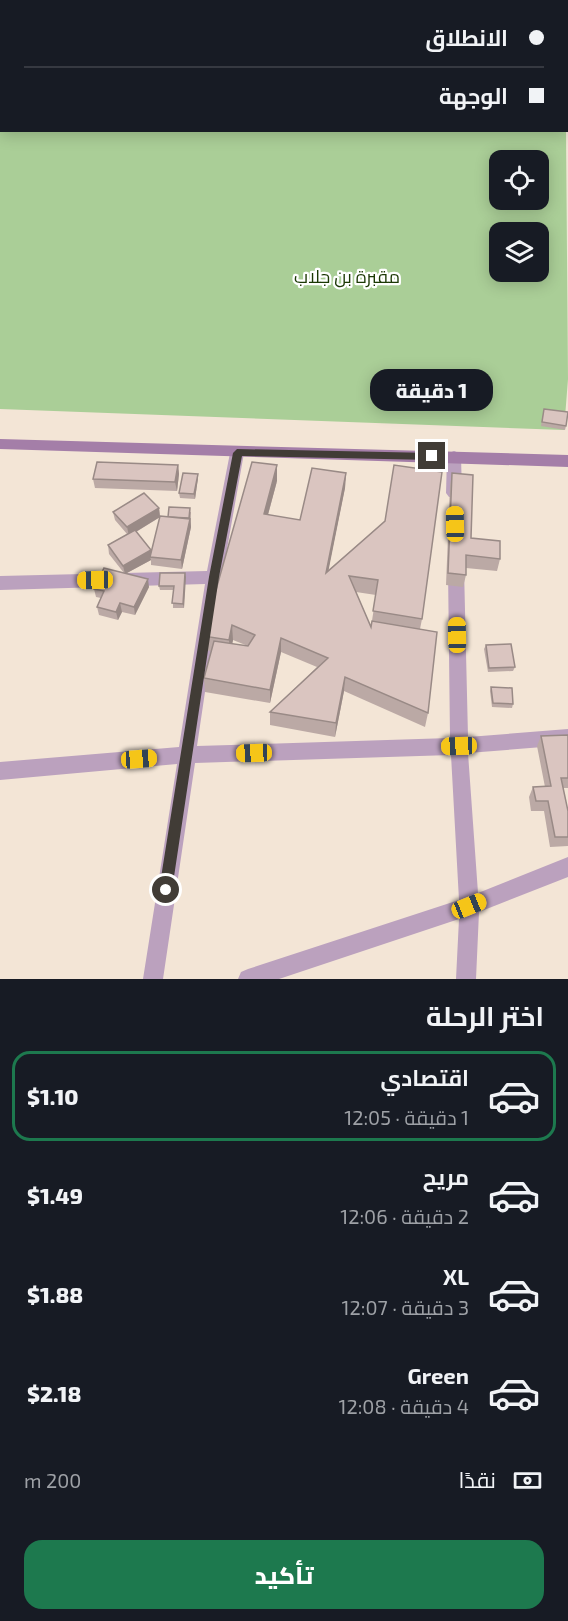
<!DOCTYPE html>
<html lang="ar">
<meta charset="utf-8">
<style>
body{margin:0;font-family:"Exo 2",Cairo,sans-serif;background:#20242c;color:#f1f3f6;direction:rtl;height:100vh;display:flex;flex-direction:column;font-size:22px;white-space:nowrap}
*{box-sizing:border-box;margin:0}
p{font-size:20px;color:#9ea1a6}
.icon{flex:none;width:33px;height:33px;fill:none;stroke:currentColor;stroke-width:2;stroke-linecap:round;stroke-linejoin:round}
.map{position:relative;height:979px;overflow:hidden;direction:ltr}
.details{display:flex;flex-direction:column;background:#171b24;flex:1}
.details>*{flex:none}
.hud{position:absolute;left:0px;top:0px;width:568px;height:132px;box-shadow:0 3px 15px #0003;direction:rtl;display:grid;align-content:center;height:132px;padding:0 24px;background:#171b24}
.buttons{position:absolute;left:489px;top:150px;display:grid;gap:12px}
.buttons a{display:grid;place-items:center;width:60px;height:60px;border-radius:12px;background:#171b24;box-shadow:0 3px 15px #0003;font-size:30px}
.end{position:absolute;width:27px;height:27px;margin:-14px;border:8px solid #413c36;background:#fff;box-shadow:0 0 0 3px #fff}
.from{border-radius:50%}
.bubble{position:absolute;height:42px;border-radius:18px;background:#171b24;box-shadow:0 3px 15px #0003;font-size:20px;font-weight:800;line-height:42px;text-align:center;direction:rtl}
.car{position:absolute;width:18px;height:36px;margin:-18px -9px;border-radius:8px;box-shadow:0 0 4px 2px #0007;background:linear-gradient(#f5c518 24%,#345 0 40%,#f5c518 0 76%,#345 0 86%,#f5c518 0)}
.hud b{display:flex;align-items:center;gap:21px;height:57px;font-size:22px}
.hud b+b{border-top:2px solid #363941}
.hud i{width:15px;height:15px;background:#f1f3f6}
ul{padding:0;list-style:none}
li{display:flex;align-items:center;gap:18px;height:90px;margin:0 12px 9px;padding:0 12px;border:3px solid transparent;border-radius:18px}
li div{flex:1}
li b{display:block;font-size:22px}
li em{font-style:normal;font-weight:800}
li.selected{border-color:#1d794e}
li>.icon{width:54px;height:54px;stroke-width:1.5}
h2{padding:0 24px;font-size:27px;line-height:72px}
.pay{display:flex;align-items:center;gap:15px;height:66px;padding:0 24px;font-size:22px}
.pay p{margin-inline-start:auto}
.action{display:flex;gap:12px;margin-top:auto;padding:12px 24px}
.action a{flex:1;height:69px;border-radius:18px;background:#1d794e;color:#fff;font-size:24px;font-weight:800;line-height:69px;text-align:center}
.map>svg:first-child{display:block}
.green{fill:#aace97;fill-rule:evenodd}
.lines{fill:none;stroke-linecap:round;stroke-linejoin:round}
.street{fill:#bba1be;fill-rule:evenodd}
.secondary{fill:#a47ea8;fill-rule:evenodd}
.wall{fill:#bba9a5;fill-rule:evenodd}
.shaded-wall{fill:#998a86}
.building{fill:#dac5c0;stroke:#998a86;stroke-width:1.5}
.route{fill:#413c36}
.labels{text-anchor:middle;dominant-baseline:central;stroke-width:4.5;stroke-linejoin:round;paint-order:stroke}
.park-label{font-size:18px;fill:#1b3804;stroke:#fff}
</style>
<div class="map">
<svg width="568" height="979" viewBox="0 0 568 979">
<rect width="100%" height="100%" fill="#f3e5d6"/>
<path class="green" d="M 0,0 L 47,1 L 2,2 L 2,130 L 566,130 L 568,379 L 564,430 L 0,409 ZM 500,160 L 538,160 L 538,200 L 500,200 ZM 500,232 L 538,232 L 538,272 L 500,272 Z"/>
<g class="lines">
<g class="street">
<polygon points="79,0 93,0 94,2 80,2"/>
<polygon points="408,0 418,0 407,2"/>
<polygon points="539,0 549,0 538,2"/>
<rect x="567" y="16" width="1" height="6"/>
<rect x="567" y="118" width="1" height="6"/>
<polygon points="237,447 242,449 244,453 222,577 197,746 450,738 448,568 450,563 456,561 462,563 464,568 468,737 568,729 568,745 468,753 478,893 568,857 568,877 479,912 476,979 456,979 459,919 279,979 238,979 241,972 248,969 459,900 451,755 195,763 163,979 143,979 177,764 0,780 0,762 179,747 205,584 0,590 0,576 207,571 230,453 232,449"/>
<polygon points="454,451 459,453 461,457 462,493 459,497 449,497 446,493 447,457 449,453"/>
</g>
<polygon class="secondary" points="0,439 568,455 568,467 0,449"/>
</g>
<g class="wall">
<polygon points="551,0 568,0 568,12 567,12 567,2 551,2"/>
<polygon points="544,409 566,426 565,430 541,426"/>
<polygon points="178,465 179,474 177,491 95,488 93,479"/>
<path d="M 346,473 L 345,488 L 328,570 L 385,521 L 422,619 L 420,629 L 428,713 L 425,727 L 344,691 L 335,737 L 270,725 L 270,712 L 317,667 L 281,652 L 270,703 L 205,692 L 204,678 L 211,651 L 205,650 L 203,636 L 277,481 L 268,515 L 300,520 ZM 356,592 L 376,595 L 371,627 ZM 233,640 L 248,646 L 232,644 Z"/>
<polygon points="452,473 471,538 500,559 497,571 466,568 466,575 463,587 446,585 450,485"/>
<polygon points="198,474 198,478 195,499 180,498 179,493"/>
<polygon points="159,508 160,517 136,532 151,550 151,553 168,517 191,512 190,519 191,527 182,569 151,565 151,560 127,573 149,587 135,615 122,612 118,620 99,615 97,607 101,598 96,597 94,589 124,573 109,554 108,545 127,534 115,520 113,512"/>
<polygon points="185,573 184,608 173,608 173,590 160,590 159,586"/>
<polygon points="486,645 515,667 513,671 488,672 484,649"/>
<polygon points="491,687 513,704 512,708 492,707 490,691"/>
<polygon points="568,735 568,788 563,788 568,811 568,846 550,847 544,811 531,811 529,797 533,787 545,787 537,746 541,736"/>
</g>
<g class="shaded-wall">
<polygon points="178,465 179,474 177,491 175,482"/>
<polygon points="277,465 277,481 264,529 264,514"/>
<polygon points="346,473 345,488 325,588 326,573"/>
<polygon points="198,474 198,478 195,499 194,494"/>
<polygon points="159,508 160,517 129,536 127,527"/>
<polygon points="190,508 191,527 182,569 181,560"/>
<polygon points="151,550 152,557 150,557 151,560 125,574 123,566"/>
<polygon points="185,573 186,577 184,608 183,604"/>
<polygon points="148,579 149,587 135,615 134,607"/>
<polygon points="120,603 122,612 118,620 116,612"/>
<polygon points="232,625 233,640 230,654 229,640"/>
<polygon points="281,638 281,652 270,703 270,690"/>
<polygon points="345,677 344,691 335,737 336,723"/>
</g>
<g class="building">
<polygon points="429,0 463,0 468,2 428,2"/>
<polygon points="471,0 521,0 520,2 478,2"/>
<polygon points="558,0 568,0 568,3 567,2"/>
<polygon points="567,47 568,47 568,82 567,86"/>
<polygon points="544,409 568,412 566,426 542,422"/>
<polygon points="97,462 178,465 175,482 93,479"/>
<polygon points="252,462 277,465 264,514 300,520 312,468 346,473 326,573 385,521 394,465 442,472 422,619 373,611 378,580 349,576 371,627 372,621 437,632 428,713 345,677 336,723 270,712 328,658 281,638 270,690 204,678 214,641 248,646 255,635 232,625 229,640 203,636"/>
<polygon points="183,473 198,474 194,494 179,493"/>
<polygon points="452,473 473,475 471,538 500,541 500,559 466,555 466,575 448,573"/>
<polygon points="144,493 159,508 127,527 113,512"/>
<polygon points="169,507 190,508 189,518 168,517"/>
<polygon points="160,516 190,519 181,560 150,557"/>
<polygon points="135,530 151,550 123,566 108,545"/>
<polygon points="104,568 148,579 134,607 120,603 116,612 97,607 104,591 94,589"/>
<polygon points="160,573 185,573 183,604 172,603 174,586 159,586"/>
<polygon points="511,644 515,667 489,668 486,645"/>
<polygon points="491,687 512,688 513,704 493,703"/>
<polygon points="568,735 568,778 561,778 568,811 568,837 555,837 548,801 536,801 533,787 551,786 541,736"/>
</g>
<polygon class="route" points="237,449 432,453 437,456 432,460 242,456 219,577 172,890 170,894 166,896 161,894 159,890 209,577 233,453"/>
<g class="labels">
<g class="park-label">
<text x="347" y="276">مقبرة بن جلاب</text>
</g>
</g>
</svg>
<div class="buttons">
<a><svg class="icon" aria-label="locate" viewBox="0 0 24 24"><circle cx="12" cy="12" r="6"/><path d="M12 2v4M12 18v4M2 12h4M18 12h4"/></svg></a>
<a><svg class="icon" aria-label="layers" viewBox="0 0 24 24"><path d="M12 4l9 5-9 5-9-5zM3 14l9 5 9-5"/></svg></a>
</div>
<i class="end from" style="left:166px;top:890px"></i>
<i class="end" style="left:432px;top:456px"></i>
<div class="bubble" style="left:370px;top:369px;width:123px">1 دقيقة</div>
<i class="car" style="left:455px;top:524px;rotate:359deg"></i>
<i class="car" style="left:95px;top:580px;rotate:269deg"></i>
<i class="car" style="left:457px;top:635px;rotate:359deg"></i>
<i class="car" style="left:459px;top:746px;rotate:268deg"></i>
<i class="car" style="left:254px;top:753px;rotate:268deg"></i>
<i class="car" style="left:139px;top:759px;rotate:86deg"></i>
<i class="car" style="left:469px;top:906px;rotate:68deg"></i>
<div class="hud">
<b><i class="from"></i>الانطلاق</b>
<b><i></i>الوجهة</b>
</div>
</div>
<section class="details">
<h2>اختر الرحلة</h2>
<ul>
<li class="selected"><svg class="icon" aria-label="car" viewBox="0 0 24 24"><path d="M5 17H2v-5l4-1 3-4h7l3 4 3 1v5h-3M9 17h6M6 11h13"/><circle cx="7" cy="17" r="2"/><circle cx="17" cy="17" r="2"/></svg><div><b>اقتصادي</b><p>1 دقيقة · 12:05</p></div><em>$1.10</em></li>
<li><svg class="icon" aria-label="car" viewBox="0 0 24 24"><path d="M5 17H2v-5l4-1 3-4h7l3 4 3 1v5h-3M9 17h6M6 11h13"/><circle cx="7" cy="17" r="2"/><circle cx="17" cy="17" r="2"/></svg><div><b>مريح</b><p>2 دقيقة · 12:06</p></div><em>$1.49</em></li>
<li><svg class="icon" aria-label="car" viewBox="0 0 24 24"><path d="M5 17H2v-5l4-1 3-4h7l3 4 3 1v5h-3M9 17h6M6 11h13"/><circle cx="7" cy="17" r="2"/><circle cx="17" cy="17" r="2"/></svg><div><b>XL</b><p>3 دقيقة · 12:07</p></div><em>$1.88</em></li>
<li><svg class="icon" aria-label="car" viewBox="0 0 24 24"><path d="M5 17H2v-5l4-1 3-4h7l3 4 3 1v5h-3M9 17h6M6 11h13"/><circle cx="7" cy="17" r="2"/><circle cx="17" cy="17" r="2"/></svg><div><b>Green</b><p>4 دقيقة · 12:08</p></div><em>$2.18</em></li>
</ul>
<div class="pay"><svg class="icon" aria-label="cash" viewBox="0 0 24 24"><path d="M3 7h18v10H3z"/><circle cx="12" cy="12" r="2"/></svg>نقدًا<p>200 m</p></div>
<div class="action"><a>تأكيد</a></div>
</section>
